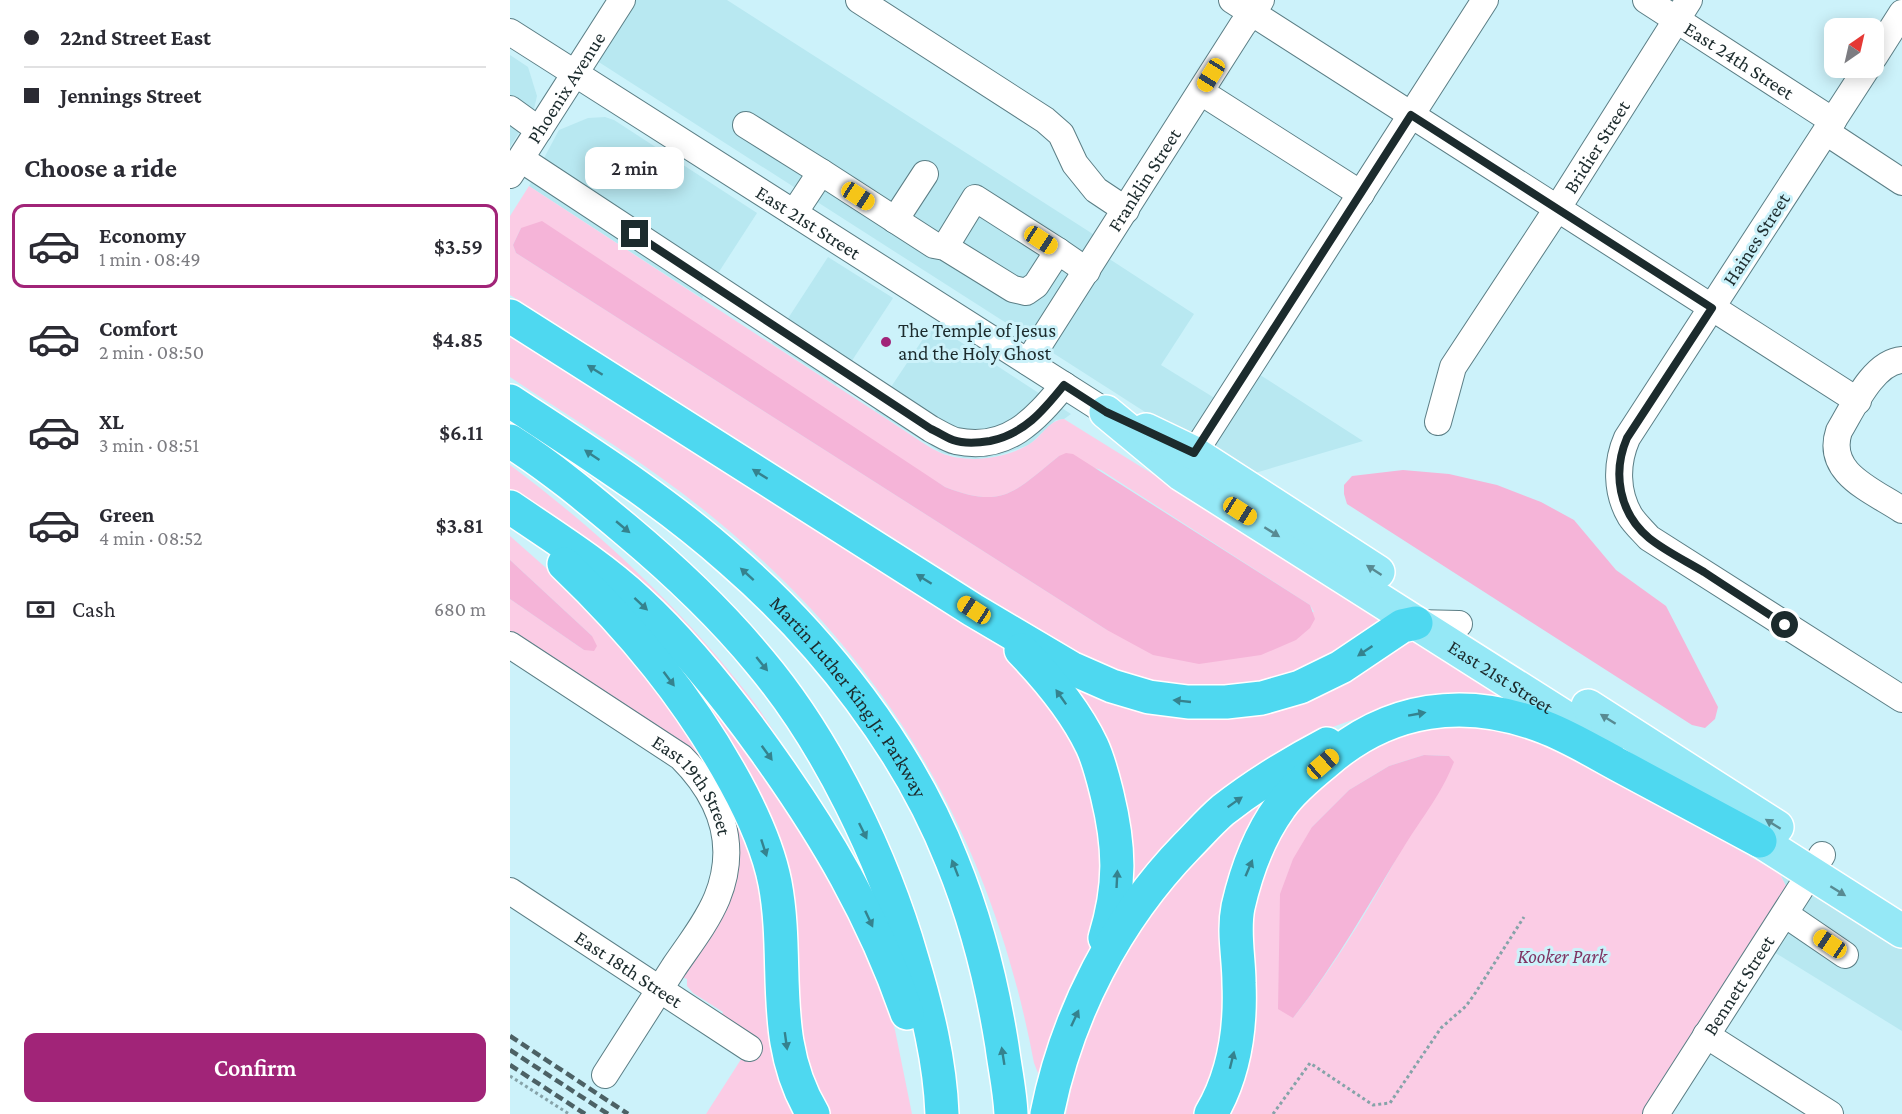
<!DOCTYPE html>
<meta charset="utf-8">
<style>
body{margin:0;font-family:"Crimson Pro",serif;background:#f7f7f7;color:#2b2b33;height:100vh;display:flex;flex-direction:column;font-size:22px;white-space:nowrap}
*{box-sizing:border-box;margin:0}
p{font-size:20px;color:#7c7c81}
.icon{flex:none;width:33px;height:33px;fill:none;stroke:currentColor;stroke-width:2;stroke-linecap:round;stroke-linejoin:round}
.map{position:relative;flex:1;overflow:hidden}
.sheet{display:flex;flex-direction:column;background:#fff;width:510px}
.sheet>*{flex:none}
.guide{display:grid;align-content:center;height:132px;padding:0 24px;background:#fff}
.needle{width:39px;rotate:34deg}
.controls{position:absolute;left:1314px;top:18px;display:grid;gap:12px}
.controls a{display:grid;place-items:center;width:60px;height:60px;border-radius:12px;background:#fff;box-shadow:0 3px 15px #0003;font-size:30px}
.end{position:absolute;width:27px;height:27px;margin:-14px;border:8px solid #1c2b2d;background:#fff;box-shadow:0 0 0 3px #fff}
.from{border-radius:50%}
.bubble{position:absolute;height:42px;border-radius:12px;background:#fff;box-shadow:0 3px 15px #0003;font-size:20px;font-weight:600;line-height:42px;text-align:center}
.car{position:absolute;width:18px;height:36px;margin:-18px -9px;border-radius:8px;box-shadow:0 0 4px 2px #0007;background:linear-gradient(#f5c518 24%,#345 0 40%,#f5c518 0 76%,#345 0 86%,#f5c518 0)}
.guide b{display:flex;align-items:center;gap:21px;height:57px;font-size:22px}
.guide b+b{border-top:2px solid #e1e1e2}
.guide i{width:15px;height:15px;background:#2b2b33}
ul{padding:0;list-style:none}
li{display:flex;align-items:center;gap:18px;height:84px;margin:0 12px 9px;padding:0 12px;border:3px solid transparent;border-radius:12px}
li div{flex:1}
li b{display:block;font-size:22px}
li em{font-style:normal;font-weight:600}
li.on{border-color:#a12478}
li>.icon{width:54px;height:54px;stroke-width:1.5}
h2{padding:0 24px;font-size:27px;line-height:72px}
.pay{display:flex;align-items:center;gap:15px;height:66px;padding:0 24px;font-size:22px}
.pay p{margin-inline-start:auto}
.cta{display:flex;gap:12px;margin-top:auto;padding:12px 24px}
.cta a{flex:1;height:69px;border-radius:12px;background:#a12478;color:#fff;font-size:24px;font-weight:600;line-height:69px;text-align:center}
main{display:flex;flex:1;min-height:0}
.map>svg:first-child{display:block}
.built{fill:#b8e8f1}
.green{fill:#fbcce5;fill-rule:evenodd}
.water{fill:#f5b4d8}
.lines{fill:none;stroke-linecap:round;stroke-linejoin:round}
.minor-casing{stroke:#5b7e85;stroke-width:28}
.major-casing{stroke:#fff;stroke-width:36}
.highway-casing{stroke:#fff;stroke-width:36}
.path{stroke:#86a3a9;stroke-width:3;stroke-dasharray:3 3;stroke-linecap:butt}
.minor{stroke:#fff;stroke-width:26}
.major{stroke:#95e8f6;stroke-width:33}
.highway{stroke:#4ed8f0;stroke-width:33}
.rail{stroke:#4c6165;stroke-width:4.5;stroke-dasharray:9 4.5;stroke-linecap:butt}
.oneway{fill:#35828e}
.oneway2{fill:#588a92}
.route{stroke:#1c2b2d;stroke-width:8}
.poi-dot{fill:#a12478;stroke:#ccf2fa;stroke-width:2}
.labels{text-anchor:middle;dominant-baseline:central;stroke-width:6;stroke-linejoin:round;paint-order:stroke}
.street-label{font-size:20px;fill:#1c2b2d;stroke:#ccf2fa}
.poi-label{font-size:20px;fill:#1c2b2d;stroke:#ccf2fa;text-anchor:start}
.park-label{font-size:20px;font-style:italic;fill:#7f3463;stroke:#ccf2fa}
</style>
<main>
<section class="sheet">
<div class="guide">
<b><i class="from"></i>22nd Street East</b>
<b><i></i>Jennings Street</b>
</div>
<h2>Choose a ride</h2>
<ul>
<li class="on"><svg class="icon" aria-label="car" viewBox="0 0 24 24"><path d="M5 17H2v-5l4-1 3-4h7l3 4 3 1v5h-3M9 17h6M6 11h13"/><circle cx="7" cy="17" r="2"/><circle cx="17" cy="17" r="2"/></svg><div><b>Economy</b><p>1 min · 08:49</p></div><em>$3.59</em></li>
<li><svg class="icon" aria-label="car" viewBox="0 0 24 24"><path d="M5 17H2v-5l4-1 3-4h7l3 4 3 1v5h-3M9 17h6M6 11h13"/><circle cx="7" cy="17" r="2"/><circle cx="17" cy="17" r="2"/></svg><div><b>Comfort</b><p>2 min · 08:50</p></div><em>$4.85</em></li>
<li><svg class="icon" aria-label="car" viewBox="0 0 24 24"><path d="M5 17H2v-5l4-1 3-4h7l3 4 3 1v5h-3M9 17h6M6 11h13"/><circle cx="7" cy="17" r="2"/><circle cx="17" cy="17" r="2"/></svg><div><b>XL</b><p>3 min · 08:51</p></div><em>$6.11</em></li>
<li><svg class="icon" aria-label="car" viewBox="0 0 24 24"><path d="M5 17H2v-5l4-1 3-4h7l3 4 3 1v5h-3M9 17h6M6 11h13"/><circle cx="7" cy="17" r="2"/><circle cx="17" cy="17" r="2"/></svg><div><b>Green</b><p>4 min · 08:52</p></div><em>$3.81</em></li>
</ul>
<div class="pay"><svg class="icon" aria-label="cash" viewBox="0 0 24 24"><path d="M3 7h18v10H3z"/><circle cx="12" cy="12" r="2"/></svg>Cash<p>680 m</p></div>
<div class="cta"><a>Confirm</a></div>
</section>
<div class="map">
<svg width="1392" height="1114" viewBox="0 0 1392 1114">
<rect width="100%" height="100%" fill="#ccf2fa"/>
<g class="built">
<polygon points="123,0 217,0 586,236 581,247 684,314 651,365 724,410 747,373 853,441 735,476 84,59"/>
<polygon points="0,55 18,67 27,96 24,109 0,147"/>
<polygon points="95,117 104,120 247,213 192,298 19,186 49,130 78,118"/>
<polygon points="318,257 383,298 326,385 262,343"/>
<polygon points="423,324 561,414 554,419 546,420 519,445 487,456 468,459 453,458 432,453 365,411"/>
<polygon points="1270,874 1392,948 1392,1031 1246,941 1276,886"/>
</g>
<g class="green">
<path d="M 19,186 L 395,431 C 407,439 418,447 431,453 C 458,464 497,459 521,443 C 533,435 539,420 554,419 L 881,622 L 816,665 L 722,692 L 600,675 L 0,295 L 0,216 ZM 11,228 L 435,487 C 494,510 505,491 549,456 L 591,470 L 800,605 L 804,612 L 597,630 L 6,253 L 3,245 Z"/>
<path d="M 0,338 L 12,340 L 501,650 L 555,712 L 595,814 L 589,935 L 530,1078 L 524,1063 C 482,840 381,664 205,519 C 141,466 69,423 0,377 Z"/>
<path d="M 0,465 C 87,530 169,606 236,692 C 258,720 277,752 297,782 L 21,503 L 0,490 Z"/>
<polygon points="0,536 52,582 169,708 255,874 293,1114 196,1114 244,1039 211,1017 213,1012 183,993 177,986 177,979 172,977 220,813 0,633 0,599 74,650 82,636 0,560"/>
<polygon points="135,628 221,724 330,891 375,997 385,1030 402,1114 313,1114 297,1084 275,891"/>
<polygon points="902,636 994,695 989,697 988,701 887,704 817,729 625,888 615,884 559,675 668,709"/>
<path d="M 902,724 L 982,728 C 988,734 1011,736 1022,741 L 1026,736 L 1049,746 L 1270,874 L 1276,886 L 1273,901 L 1137,1114 L 708,1114 L 742,982 L 743,883 L 802,781 ZM 914,755 L 939,756 C 894,847 847,938 783,1018 L 802,827 L 839,790 L 879,766 Z"/>
<polygon points="766,779 759,803 719,1032 688,1114 556,1114 573,1031 623,920"/>
</g>
<g class="water">
<path d="M 32,221 L 435,487 C 494,510 505,491 549,456 L 556,453 L 563,454 L 800,605 L 805,619 L 800,628 L 786,640 L 751,655 L 689,664 L 643,655 L 597,630 L 6,253 L 3,245 L 11,228 Z"/>
<polygon points="893,470 939,474 987,485 1031,502 1064,520 1106,570 1156,606 1208,707 1205,719 1195,728 1182,725 837,504 834,494 834,485 842,476"/>
<polygon points="0,560 82,636 87,646 84,651 74,650 0,599"/>
<path d="M 914,755 L 939,756 L 944,762 C 931,795 913,816 895,845 C 859,903 826,964 783,1018 L 768,1009 L 770,894 L 783,859 L 802,827 L 839,790 L 879,766 Z"/>
</g>
<g class="lines">
<g class="minor-casing">
<g id="minor">
<polyline points="349,0 535,120 551,134 565,164 586,190 616,210"/>
<polyline points="722,0 1348,401"/>
<path id="s1" d="M 1136,0 L 1323,121"/>
<path id="s2" d="M 0,32 L 596,412"/>
<polyline points="1364,57 1392,13"/>
<path d="M 1357,68 L 1117,438 C 1106,463 1106,492 1120,516 C 1125,524 1133,531 1139,538 L 1392,699"/>
<polyline points="691,92 851,194"/>
<polyline points="0,109 29,130"/>
<polyline points="236,125 311,172 284,213"/>
<polyline points="1316,132 1392,182"/>
<path d="M 11,159 L 421,429 C 429,433 438,439 446,441 C 497,452 525,420 554,385"/>
<polyline points="311,172 424,245 435,247 503,289 516,292 526,285 548,251 577,271"/>
<path id="s3" d="M 0,175 L 112,0"/>
<polyline points="385,220 415,174"/>
<polyline points="435,247 465,198 548,251"/>
<path d="M 1392,360 C 1363,362 1343,408 1329,431 C 1315,473 1362,490 1392,510"/>
<path id="s4" d="M 518,362 L 732,26 L 751,0"/>
<path id="s5" d="M 928,422 L 943,367 L 1047,209 L 1179,0"/>
<polyline points="674,469 975,0"/>
<polyline points="906,623 949,624"/>
<path id="s6" d="M 0,645 L 171,757 C 210,796 229,844 207,898 C 197,922 179,945 164,967 C 141,1003 118,1039 95,1075"/>
<path id="s7" d="M 0,891 L 239,1048"/>
<polyline points="1275,914 1335,955"/>
<polyline points="1196,1035 1320,1114"/>
<path id="s8" d="M 1146,1114 L 1312,855"/>
</g>
</g>
<g class="major-casing">
<g id="major">
<path id="s9" d="M 596,412 L 671,474 L 1097,744"/>
<polyline points="636,430 684,453 868,572"/>
<polyline points="1078,706 1267,827"/>
<polyline points="1227,826 1392,931"/>
</g>
</g>
<g class="highway-casing">
<g id="highway">
<polyline points="0,316 463,610 561,668 602,686 639,697 678,702 716,702 752,698 790,687 831,667 892,626 906,623"/>
<path id="s10" d="M 0,401 C 76,451 154,500 222,561 C 313,640 398,749 442,861 C 466,920 482,983 492,1046 C 495,1069 500,1091 501,1114"/>
<path d="M 0,441 C 41,467 78,498 115,529 C 164,570 210,613 250,662 C 318,743 373,858 402,959 C 417,1009 430,1061 432,1114"/>
<path d="M 0,507 C 44,537 89,565 128,601 C 176,645 217,697 255,750 C 315,834 363,915 397,1013"/>
<path d="M 54,564 C 122,629 179,698 225,782 C 242,813 258,847 265,883 C 280,963 258,1040 303,1114"/>
<path d="M 511,650 C 538,678 565,710 582,746 C 589,761 593,778 597,794 C 610,847 611,886 595,938"/>
<path d="M 537,1114 C 557,1014 606,919 677,846 C 689,834 700,821 713,810 C 745,785 781,763 817,744"/>
<path d="M 701,1114 C 724,1075 731,1029 729,983 C 729,958 723,932 728,907 C 736,872 749,836 770,807 C 781,791 799,776 815,763 C 878,707 955,696 1034,727 C 1063,738 1091,756 1118,770 C 1162,794 1206,817 1250,841"/>
</g>
</g>
<g class="path">
<polyline points="0,1076 59,1114"/>
<polyline points="763,1114 800,1063 863,1105 880,1103 931,1028 956,1006 964,995 1014,917"/>
</g>
<use href="#minor" class="minor"/>
<use href="#major" class="major"/>
<use href="#highway" class="highway"/>
<g class="rail">
<polyline points="0,1036 118,1114"/>
<polyline points="0,1050 98,1114"/>
<polyline points="0,1065 75,1114"/>
</g>
</g>
<defs><path id="oneway-solid" d="M-6-.8H1V-3.2L6.5 0L1 3.2V.8H-6Z" transform="scale(1.5)"/></defs>
<g class="oneway">
<use href="#oneway-solid" transform="translate(85 370) rotate(-148)"/>
<use href="#oneway-solid" transform="translate(82 455) rotate(-146)"/>
<use href="#oneway-solid" transform="translate(250 474) rotate(-148)"/>
<use href="#oneway-solid" transform="translate(113 527) rotate(40)"/>
<use href="#oneway-solid" transform="translate(237 574) rotate(-138)"/>
<use href="#oneway-solid" transform="translate(414 579) rotate(-148)"/>
<use href="#oneway-solid" transform="translate(131 604) rotate(43)"/>
<use href="#oneway-solid" transform="translate(855 651) rotate(146)"/>
<use href="#oneway-solid" transform="translate(252 664) rotate(51)"/>
<use href="#oneway-solid" transform="translate(159 679) rotate(53)"/>
<use href="#oneway-solid" transform="translate(551 697) rotate(-125)"/>
<use href="#oneway-solid" transform="translate(672 701) rotate(-174)"/>
<use href="#oneway-solid" transform="translate(907 714) rotate(-10)"/>
<use href="#oneway-solid" transform="translate(257 753) rotate(54)"/>
<use href="#oneway-solid" transform="translate(725 802) rotate(-35)"/>
<use href="#oneway-solid" transform="translate(353 831) rotate(64)"/>
<use href="#oneway-solid" transform="translate(254 848) rotate(72)"/>
<use href="#oneway-solid" transform="translate(445 868) rotate(-111)"/>
<use href="#oneway-solid" transform="translate(739 868) rotate(-67)"/>
<use href="#oneway-solid" transform="translate(607 879) rotate(-87)"/>
<use href="#oneway-solid" transform="translate(359 919) rotate(65)"/>
<use href="#oneway-solid" transform="translate(565 1018) rotate(-65)"/>
<use href="#oneway-solid" transform="translate(276 1041) rotate(82)"/>
<use href="#oneway-solid" transform="translate(493 1056) rotate(-99)"/>
<use href="#oneway-solid" transform="translate(722 1060) rotate(-76)"/>
</g>
<g class="oneway2">
<use href="#oneway-solid" transform="translate(762 532) rotate(32)"/>
<use href="#oneway-solid" transform="translate(864 570) rotate(-147)"/>
<use href="#oneway-solid" transform="translate(1098 719) rotate(-148)"/>
<use href="#oneway-solid" transform="translate(1263 824) rotate(-148)"/>
<use href="#oneway-solid" transform="translate(1328 891) rotate(32)"/>
</g>
<g class="lines">
<path class="route" d="M 125,234 L 421,429 C 428,432 435,437 443,440 C 454,444 468,443 480,441 C 514,434 533,411 554,385 L 596,412 L 684,453 L 901,115 L 1202,308 L 1117,438 C 1102,473 1109,513 1139,538 C 1155,551 1176,561 1194,572 C 1221,590 1248,607 1275,625"/>
</g>
<circle class="poi-dot" cx="376" cy="342" r="6"/>
<g class="labels">
<g class="street-label">
<text stroke="none"><textPath href="#s1" startOffset="111">East 24th Street</textPath></text>
<text stroke="none"><textPath href="#s3" startOffset="104">Phoenix Avenue</textPath></text>
<text stroke="none"><textPath href="#s5" startOffset="320">Bridier Street</textPath></text>
<text stroke="none"><textPath href="#s4" startOffset="216">Franklin Street</textPath></text>
<text stroke="none"><textPath href="#s2" startOffset="354">East 21st Street</textPath></text>
<text transform="translate(1246 239) rotate(-57)">Haines Street</text>
<text stroke="none"><textPath href="#s9" startOffset="476">East 21st Street</textPath></text>
<text stroke="none"><textPath href="#s10" startOffset="454">Martin Luther King Jr. Parkway</textPath></text>
<text stroke="none"><textPath href="#s6" startOffset="234">East 19th Street</textPath></text>
<text stroke="none"><textPath href="#s7" startOffset="142">East 18th Street</textPath></text>
<text stroke="none"><textPath href="#s8" startOffset="153">Bennett Street</textPath></text>
</g>
<g class="poi-label">
<text x="388" y="330">The Temple of Jesus<tspan x="388" dy="23">and the Holy Ghost</tspan></text>
</g>
<g class="park-label">
<text x="1052" y="956">Kooker Park</text>
</g>
</g>
</svg>
<div class="controls">
<a><svg class="needle" viewBox="-14 -14 28 28"><path d="M0-13l5 13h-10z" fill="#e53935"/><path d="M0 13l5-13h-10z" fill="#7c7c81"/></svg></a>
</div>
<i class="end from" style="left:1275px;top:625px"></i>
<i class="end" style="left:125px;top:234px"></i>
<div class="bubble" style="left:75px;top:147px;width:99px">2 min</div>
<i class="car" style="left:701px;top:75px;rotate:212deg"></i>
<i class="car" style="left:348px;top:196px;rotate:123deg"></i>
<i class="car" style="left:531px;top:240px;rotate:123deg"></i>
<i class="car" style="left:730px;top:511px;rotate:122deg"></i>
<i class="car" style="left:464px;top:610px;rotate:303deg"></i>
<i class="car" style="left:813px;top:764px;rotate:49deg"></i>
<i class="car" style="left:1320px;top:944px;rotate:304deg"></i>
</div>
</main>
